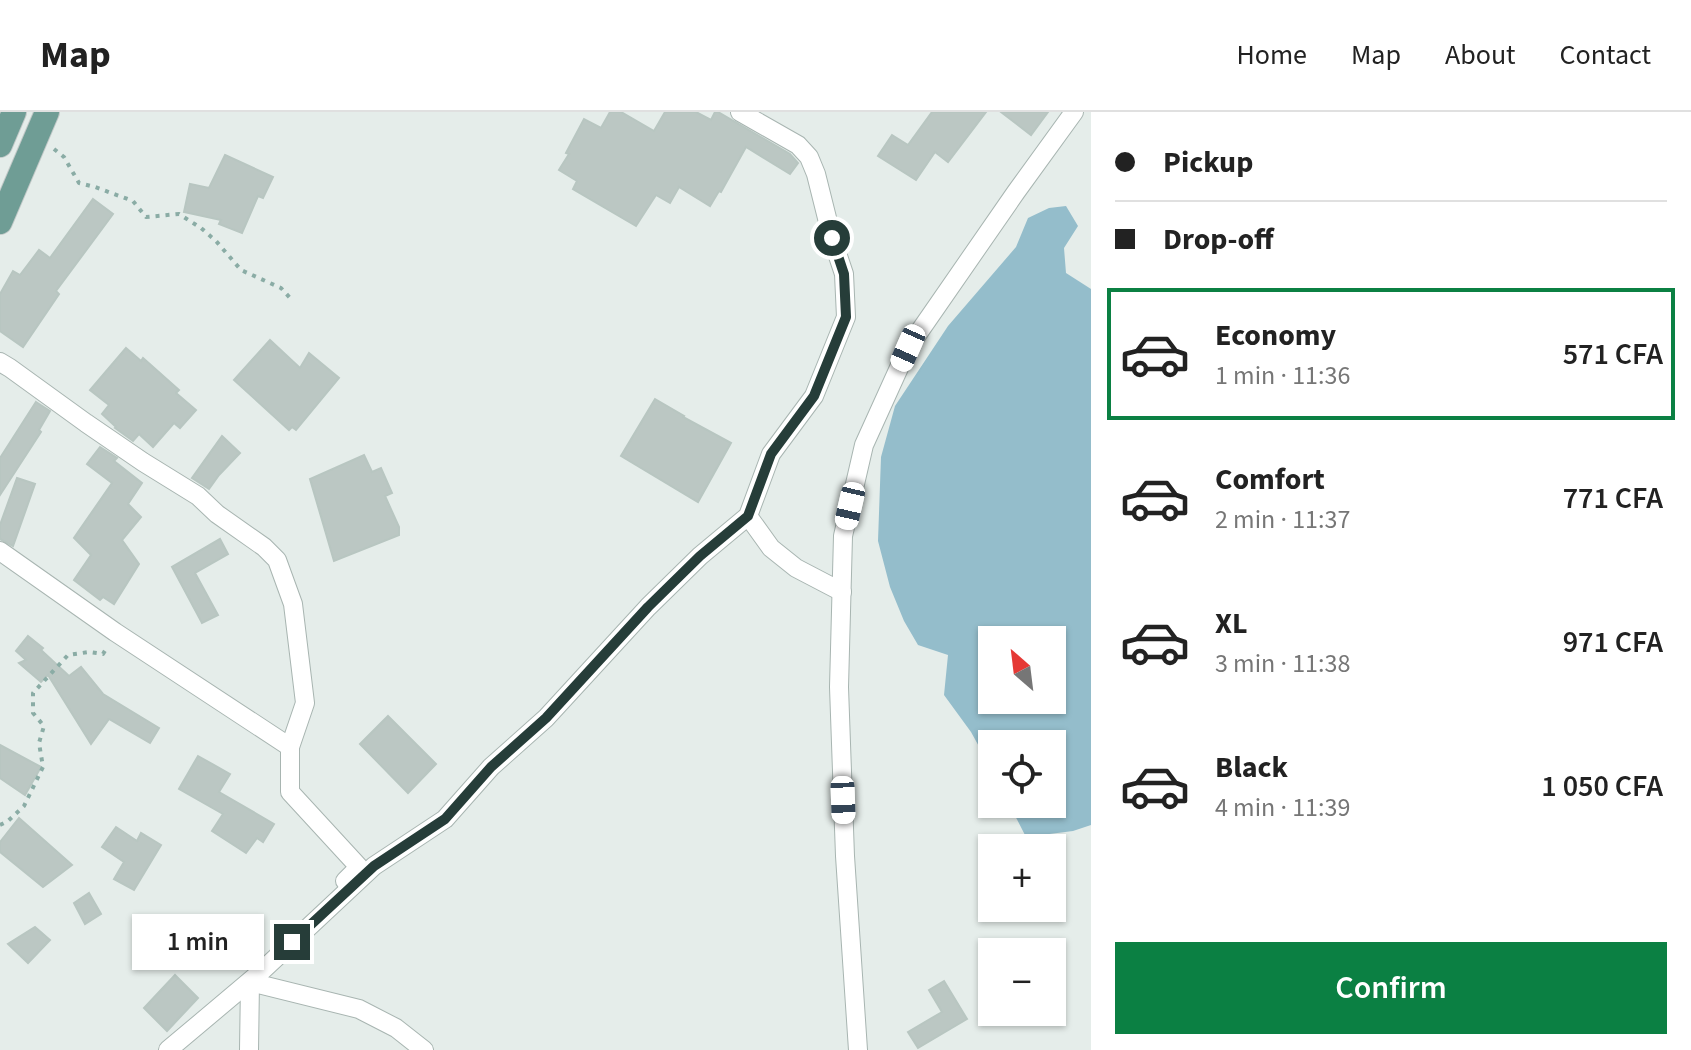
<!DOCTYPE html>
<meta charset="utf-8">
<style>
body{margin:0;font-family:"Source Sans 3",sans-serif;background:#f2f2f2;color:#222;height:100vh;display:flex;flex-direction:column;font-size:30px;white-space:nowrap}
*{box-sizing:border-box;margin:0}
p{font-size:26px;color:#767676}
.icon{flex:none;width:44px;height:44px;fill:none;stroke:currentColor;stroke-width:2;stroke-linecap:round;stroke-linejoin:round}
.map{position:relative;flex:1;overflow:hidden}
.sheet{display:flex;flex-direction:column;background:#fff;width:600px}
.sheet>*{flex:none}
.top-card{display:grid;align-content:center;height:176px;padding:0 24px;background:#fff}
.needle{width:52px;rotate:332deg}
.controls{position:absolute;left:978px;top:514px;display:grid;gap:16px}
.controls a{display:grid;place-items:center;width:88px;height:88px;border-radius:0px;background:#fff;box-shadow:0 2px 6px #0004;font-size:40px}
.end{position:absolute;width:36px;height:36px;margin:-18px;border:10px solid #263d39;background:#fff;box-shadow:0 0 0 4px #fff}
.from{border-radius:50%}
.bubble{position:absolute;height:56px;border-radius:0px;background:#fff;box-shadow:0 2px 6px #0004;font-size:26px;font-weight:600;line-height:56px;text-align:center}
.car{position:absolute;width:24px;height:48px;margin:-24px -12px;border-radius:10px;box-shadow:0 0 6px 2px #0007;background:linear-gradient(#fff 24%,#345 0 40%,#fff 0 76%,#345 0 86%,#fff 0)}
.top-card b{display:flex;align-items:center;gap:28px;height:76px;font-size:30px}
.top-card b+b{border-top:2px solid #e0e0e0}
.top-card i{width:20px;height:20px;background:#222}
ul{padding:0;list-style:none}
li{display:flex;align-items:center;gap:24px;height:132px;margin:0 16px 12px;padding:0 8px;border:4px solid transparent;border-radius:0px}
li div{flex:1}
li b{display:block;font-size:30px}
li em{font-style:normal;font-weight:600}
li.on{border-color:#0b8043}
li>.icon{width:72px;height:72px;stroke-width:1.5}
.cta{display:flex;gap:16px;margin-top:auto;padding:16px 24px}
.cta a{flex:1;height:92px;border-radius:0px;background:#0b8043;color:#fff;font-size:32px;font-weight:600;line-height:92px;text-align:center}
header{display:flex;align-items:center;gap:48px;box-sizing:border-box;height:112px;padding:0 40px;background:#fff;border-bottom:2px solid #e0e0e0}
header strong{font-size:38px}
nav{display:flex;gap:44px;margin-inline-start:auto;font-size:28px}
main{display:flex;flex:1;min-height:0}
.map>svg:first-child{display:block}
.water{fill:#94bdcb;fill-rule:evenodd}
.building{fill:#bbc7c3;stroke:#b8c6c1;stroke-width:2}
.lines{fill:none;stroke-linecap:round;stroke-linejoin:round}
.minor-casing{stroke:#a8b5b1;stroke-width:20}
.primary-casing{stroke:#c2c9c8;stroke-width:26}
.path{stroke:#8aaca5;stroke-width:4;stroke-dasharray:4 6;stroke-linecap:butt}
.minor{stroke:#fff;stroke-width:18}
.primary{stroke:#6f9d95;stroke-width:24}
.route{stroke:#263d39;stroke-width:10}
</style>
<header>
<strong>Map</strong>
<nav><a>Home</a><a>Map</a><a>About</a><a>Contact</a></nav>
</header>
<main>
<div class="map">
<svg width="1091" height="938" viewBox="0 0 1091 938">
<rect width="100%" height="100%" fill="#e5edea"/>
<path class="water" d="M 1066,94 L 1078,114 L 1064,136 L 1066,161 L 1091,177 L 1091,713 L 1073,719 L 1026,725 L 1009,692 L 1052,692 L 1052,632 L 992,632 L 992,658 L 971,620 L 944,583 L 948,543 L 918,533 L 904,509 L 890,475 L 878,429 L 881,345 L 895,294 L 948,214 L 1016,135 L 1028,106 L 1049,96 ZM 992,528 L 1052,528 L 1052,588 L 992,588 Z"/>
<g class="building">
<polygon points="610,0 621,0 654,19 665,0 696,0 711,8 715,0 718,0 790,42 798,51 790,62 746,35 721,80 719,79 710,94 679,75 670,91 656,83 636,114 573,77 577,69 559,58 569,42 566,41 584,7 601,16"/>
<polygon points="932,0 986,0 948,50 935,40 916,68 878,44 892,23 908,33"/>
<polygon points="1001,0 1048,0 1031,23"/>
<polygon points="225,43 273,65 263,86 258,84 242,121 219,112 221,108 184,100 190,72 209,76"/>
<polygon points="93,87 113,102 56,179 59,182 23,235 0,219 0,182 13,159 20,163 39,138 50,146"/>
<polygon points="270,228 300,256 309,241 339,266 296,318 292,315 289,318 234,268"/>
<polygon points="126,236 141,249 143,246 179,278 176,281 196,298 180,316 174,311 153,335 139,322 133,329 115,316 116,315 102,302 109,293 90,278"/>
<polygon points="655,287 684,304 683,305 731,331 698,390 621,344"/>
<polygon points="36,290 50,299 39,318 41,320 0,383 0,346"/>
<polygon points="222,324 240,341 219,363 209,377 192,366"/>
<polygon points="100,335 117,346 114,349 142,371 128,392 141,405 122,428 139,452 114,492 103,485 100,488 74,468 91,443 74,426 112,371 87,352"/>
<polygon points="364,343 372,360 381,356 392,381 385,384 399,415 399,423 334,449 310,367"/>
<polygon points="17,366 35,372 13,434 0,427 0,413"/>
<polygon points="220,427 228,442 195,461 218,503 202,511 172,455"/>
<polygon points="28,524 43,536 41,538 69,564 81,555 103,582 159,616 150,631 109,607 91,632 48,563 41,570 19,551 26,548 16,539"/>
<polygon points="388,604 436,652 408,681 360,632"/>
<polygon points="0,633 41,655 25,683 0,666"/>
<polygon points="198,644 230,662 219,680 274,712 263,730 257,726 246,741 212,719 223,702 179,677"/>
<polygon points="19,706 72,753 43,775 0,740 0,730"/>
<polygon points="116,715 137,729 141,721 161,733 134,778 114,767 124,750 102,735"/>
<polygon points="89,781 101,802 85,812 74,791"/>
<polygon points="154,804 177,823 165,837 143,818"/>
<polygon points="35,815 50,828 28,851 8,832"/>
<polygon points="175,863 198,886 167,919 144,896"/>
<polygon points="944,869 967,907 918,936 908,920 942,900 929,878"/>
</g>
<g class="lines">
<g class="minor-casing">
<g id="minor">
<polyline points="0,250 10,256 86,311 143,350 198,384 217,402 264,435 277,448 293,492 305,591 290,635 290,680 359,755 345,769"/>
<polyline points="748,404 771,436 796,456 842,480"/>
<polyline points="0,439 115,520 290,635"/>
<polyline points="250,870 359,897 396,916 424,938"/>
<polyline points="168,938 256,864"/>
<polyline points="249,938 250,870 374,754 445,707 491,655 546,606 648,495 700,444 748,404 771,342 814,284 846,205 844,162 832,126 816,62 809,45 798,33 740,0"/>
<polyline points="858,938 845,744 839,575 843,424 864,333 908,236 1016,80 1074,0"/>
</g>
</g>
<g class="primary-casing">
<g id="primary">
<polyline points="0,33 14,0"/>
<polyline points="0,110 47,0"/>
</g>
</g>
<g class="path">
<polyline points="54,37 64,45 79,71 95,75 133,89 146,105 179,102 201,116 216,129 241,158 281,176 290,186"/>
<polyline points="0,713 8,709 24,694 43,655 39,631 44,614 33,601 33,581 68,543 89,540 103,542 106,537"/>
</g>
<use href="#minor" class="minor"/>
<use href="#primary" class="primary"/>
</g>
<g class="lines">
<polyline class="route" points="292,830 374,754 445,707 491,655 546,606 648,495 700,444 748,404 771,342 814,284 846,205 844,162 832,126"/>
</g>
</svg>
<div class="controls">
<a><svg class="needle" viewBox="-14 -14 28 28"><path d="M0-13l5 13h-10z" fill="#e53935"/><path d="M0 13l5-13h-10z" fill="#767676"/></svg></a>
<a><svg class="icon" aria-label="locate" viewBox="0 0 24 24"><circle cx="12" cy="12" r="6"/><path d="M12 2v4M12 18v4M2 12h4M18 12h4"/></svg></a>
<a>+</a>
<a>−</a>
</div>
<i class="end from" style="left:832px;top:126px"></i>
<i class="end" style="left:292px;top:830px"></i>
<div class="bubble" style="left:132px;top:802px;width:132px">1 min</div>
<i class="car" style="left:908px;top:236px;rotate:204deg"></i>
<i class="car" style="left:850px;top:394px;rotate:193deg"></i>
<i class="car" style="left:843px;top:688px;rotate:178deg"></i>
</div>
<section class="sheet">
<div class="top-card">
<b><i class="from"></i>Pickup</b>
<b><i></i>Drop-off</b>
</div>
<ul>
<li class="on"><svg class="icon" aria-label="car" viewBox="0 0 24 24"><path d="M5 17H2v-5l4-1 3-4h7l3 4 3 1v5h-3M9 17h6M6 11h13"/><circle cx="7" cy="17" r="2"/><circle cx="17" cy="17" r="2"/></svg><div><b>Economy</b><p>1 min · 11:36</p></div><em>571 CFA</em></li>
<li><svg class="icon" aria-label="car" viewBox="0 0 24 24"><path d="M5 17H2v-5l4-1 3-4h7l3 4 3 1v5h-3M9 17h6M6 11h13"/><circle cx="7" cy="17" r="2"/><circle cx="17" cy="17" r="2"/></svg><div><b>Comfort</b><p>2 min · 11:37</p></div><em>771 CFA</em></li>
<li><svg class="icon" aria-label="car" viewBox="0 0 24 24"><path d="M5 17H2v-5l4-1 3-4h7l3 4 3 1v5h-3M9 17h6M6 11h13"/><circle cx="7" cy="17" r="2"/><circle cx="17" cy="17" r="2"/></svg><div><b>XL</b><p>3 min · 11:38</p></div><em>971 CFA</em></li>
<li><svg class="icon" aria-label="car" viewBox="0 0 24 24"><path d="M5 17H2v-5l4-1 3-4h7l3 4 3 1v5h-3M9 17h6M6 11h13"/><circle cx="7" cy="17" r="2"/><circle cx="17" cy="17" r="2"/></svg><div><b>Black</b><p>4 min · 11:39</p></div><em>1 050 CFA</em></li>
</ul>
<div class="cta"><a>Confirm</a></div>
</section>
</main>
